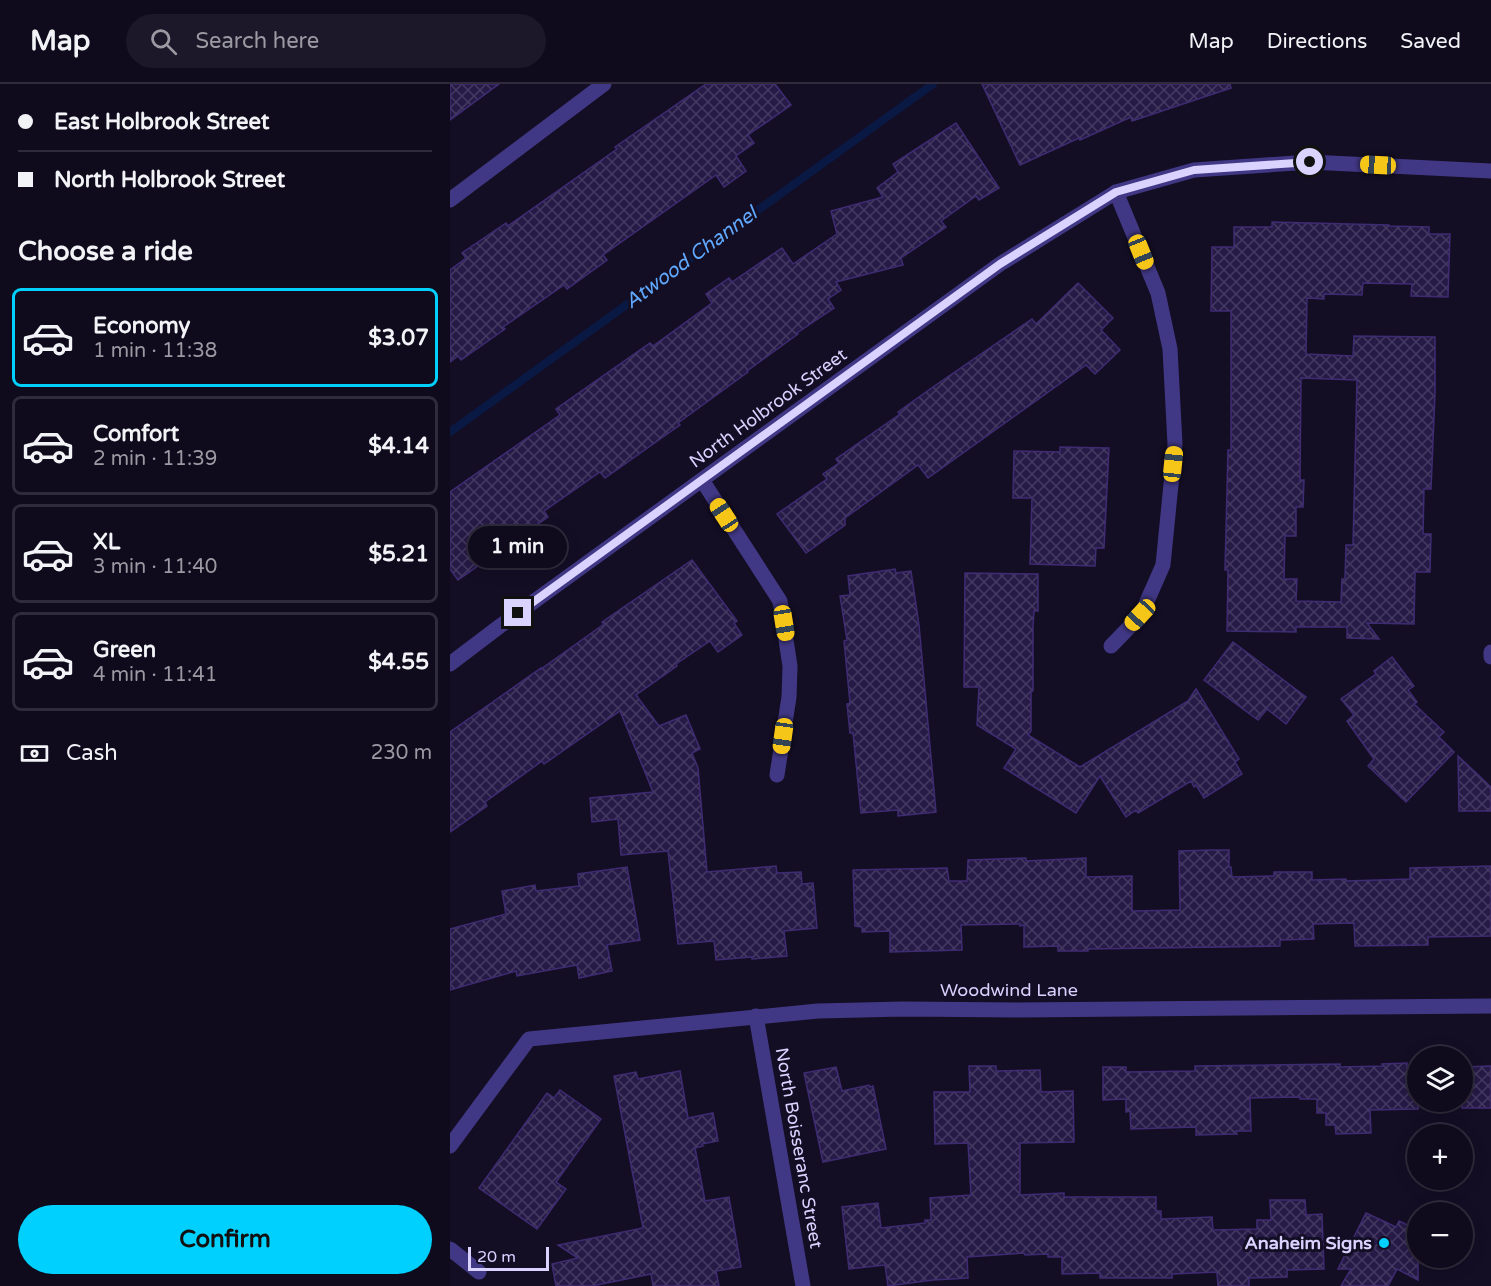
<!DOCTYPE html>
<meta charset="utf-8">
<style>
body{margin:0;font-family:"Varela Round",sans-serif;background:#1d1829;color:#f1f3f6;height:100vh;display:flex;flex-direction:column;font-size:22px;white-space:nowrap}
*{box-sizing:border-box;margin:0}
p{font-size:20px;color:#9b9aa3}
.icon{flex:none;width:33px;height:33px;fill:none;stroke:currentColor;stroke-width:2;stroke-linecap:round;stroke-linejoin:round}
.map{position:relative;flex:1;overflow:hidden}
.panel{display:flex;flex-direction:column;background:#0f0a1c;width:450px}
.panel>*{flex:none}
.banner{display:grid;align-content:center;height:132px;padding:0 18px;background:#0f0a1c}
.controls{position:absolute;left:957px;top:962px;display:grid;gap:12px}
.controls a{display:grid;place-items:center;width:66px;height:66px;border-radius:50%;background:#0f0a1c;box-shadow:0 3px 15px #0003,0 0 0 2px #2f2b3b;font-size:30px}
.scale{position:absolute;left:18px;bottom:15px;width:81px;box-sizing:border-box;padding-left:6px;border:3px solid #dad2ff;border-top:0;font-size:16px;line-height:21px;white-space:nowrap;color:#dad2ff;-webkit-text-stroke:4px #140e25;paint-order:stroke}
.end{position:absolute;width:27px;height:27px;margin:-14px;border:8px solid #dad2ff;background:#111;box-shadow:0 0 0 3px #111}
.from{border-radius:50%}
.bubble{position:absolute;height:42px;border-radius:21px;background:#0f0a1c;box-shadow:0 3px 15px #0003,0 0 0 2px #2f2b3b;font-size:20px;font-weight:700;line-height:42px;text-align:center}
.car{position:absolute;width:18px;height:36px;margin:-18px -9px;border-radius:8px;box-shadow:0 0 4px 2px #0007;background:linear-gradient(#f5c518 24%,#345 0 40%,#f5c518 0 76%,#345 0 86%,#f5c518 0)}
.banner b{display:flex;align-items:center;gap:21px;height:57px;font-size:22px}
.banner b+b{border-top:2px solid #2f2b3b}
.banner i{width:15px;height:15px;background:#f1f3f6}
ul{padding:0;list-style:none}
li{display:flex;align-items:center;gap:18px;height:99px;margin:0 12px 9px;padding:0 6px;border:3px solid #2f2b3b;border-radius:9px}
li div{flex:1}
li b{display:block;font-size:22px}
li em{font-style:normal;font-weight:700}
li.selected{border-color:#00d0fd}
li>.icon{width:54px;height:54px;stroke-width:1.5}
h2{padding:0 18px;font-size:27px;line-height:72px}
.pay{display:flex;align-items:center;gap:15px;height:66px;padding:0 18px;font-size:22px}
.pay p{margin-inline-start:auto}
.cta{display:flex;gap:12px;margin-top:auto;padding:12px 18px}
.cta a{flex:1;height:69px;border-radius:36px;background:#00d0fd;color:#111;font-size:24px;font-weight:700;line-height:69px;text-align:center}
header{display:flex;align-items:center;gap:36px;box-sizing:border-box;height:84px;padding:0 30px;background:#0f0a1c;border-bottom:2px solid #2f2b3b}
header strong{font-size:28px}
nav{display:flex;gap:33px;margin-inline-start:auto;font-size:21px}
.search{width:420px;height:54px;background:#1d1829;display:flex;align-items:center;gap:15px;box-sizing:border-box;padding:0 21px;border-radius:33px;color:#9b9aa3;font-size:22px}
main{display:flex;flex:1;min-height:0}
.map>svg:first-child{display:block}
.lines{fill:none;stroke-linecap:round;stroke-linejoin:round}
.stream{stroke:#091943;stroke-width:8}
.building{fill:url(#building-cross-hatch);stroke:#3f2b72;stroke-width:1.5;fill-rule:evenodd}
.street{stroke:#413885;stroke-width:15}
.route{stroke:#dad2ff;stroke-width:8}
.poi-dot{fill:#00d0fd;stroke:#140e25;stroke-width:2}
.labels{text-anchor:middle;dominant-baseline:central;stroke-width:6;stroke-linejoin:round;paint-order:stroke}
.street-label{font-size:18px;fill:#dad2ff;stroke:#140e25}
.poi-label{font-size:18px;font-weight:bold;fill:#dad2ff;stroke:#140e25;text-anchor:end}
.water-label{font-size:20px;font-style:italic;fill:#60a9ff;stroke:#140e25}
</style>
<header>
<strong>Map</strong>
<div class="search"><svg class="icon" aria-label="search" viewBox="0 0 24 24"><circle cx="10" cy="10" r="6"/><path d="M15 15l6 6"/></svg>Search here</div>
<nav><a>Map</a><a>Directions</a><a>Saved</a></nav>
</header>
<main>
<section class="panel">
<div class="banner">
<b><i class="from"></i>East Holbrook Street</b>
<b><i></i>North Holbrook Street</b>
</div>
<h2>Choose a ride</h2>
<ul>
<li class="selected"><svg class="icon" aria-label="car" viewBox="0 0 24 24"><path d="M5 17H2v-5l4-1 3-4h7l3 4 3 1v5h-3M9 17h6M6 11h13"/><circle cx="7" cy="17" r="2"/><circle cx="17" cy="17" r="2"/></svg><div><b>Economy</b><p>1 min · 11:38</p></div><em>$3.07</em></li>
<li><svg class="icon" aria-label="car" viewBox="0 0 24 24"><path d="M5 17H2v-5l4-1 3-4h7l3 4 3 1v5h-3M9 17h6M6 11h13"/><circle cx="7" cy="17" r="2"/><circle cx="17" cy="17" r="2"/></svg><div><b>Comfort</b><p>2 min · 11:39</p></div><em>$4.14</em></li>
<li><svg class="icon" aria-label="car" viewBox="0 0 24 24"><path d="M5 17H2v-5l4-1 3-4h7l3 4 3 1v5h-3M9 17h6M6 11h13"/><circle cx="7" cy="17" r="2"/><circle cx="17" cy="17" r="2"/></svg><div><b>XL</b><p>3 min · 11:40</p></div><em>$5.21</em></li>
<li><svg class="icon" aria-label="car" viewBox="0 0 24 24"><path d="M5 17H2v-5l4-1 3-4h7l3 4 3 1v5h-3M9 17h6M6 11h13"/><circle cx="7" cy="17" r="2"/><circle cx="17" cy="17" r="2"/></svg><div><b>Green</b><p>4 min · 11:41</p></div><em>$4.55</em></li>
</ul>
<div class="pay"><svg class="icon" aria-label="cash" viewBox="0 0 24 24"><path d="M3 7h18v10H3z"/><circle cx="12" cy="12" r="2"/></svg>Cash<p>230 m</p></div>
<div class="cta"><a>Confirm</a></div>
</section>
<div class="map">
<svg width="1041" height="1202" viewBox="0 0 1041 1202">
<defs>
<pattern id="building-cross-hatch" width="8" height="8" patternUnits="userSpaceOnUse" patternTransform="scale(1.5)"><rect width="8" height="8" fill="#261a46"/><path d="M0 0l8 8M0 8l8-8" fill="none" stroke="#453a62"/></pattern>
</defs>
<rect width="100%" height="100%" fill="#140e25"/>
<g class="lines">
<polyline class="stream" points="0,348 483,0"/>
</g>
<g class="building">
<polygon points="0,0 49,0 0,36"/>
<polygon points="256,0 325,0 341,21 298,51 304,59 286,72 296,87 274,103 266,91 153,171 157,176 117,205 114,201 53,243 55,245 11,276 8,272 0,278 0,186 16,174 12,169 56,139 58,142 167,65 165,63"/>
<polygon points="532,0 780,0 781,4 682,37 681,33 630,56 629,54 570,81"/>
<polygon points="506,39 549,104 529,116 526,112 491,137 496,143 451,174 453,181 386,198 391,206 378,215 384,224 347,249 348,250 297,287 298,288 228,339 230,341 206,358 155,394 150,388 94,427 98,433 8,496 0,485 0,408 110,331 106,325 200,259 203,262 262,219 256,210 279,194 282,198 332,164 343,180 387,150 381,127 433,113 427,104 448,88 443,80"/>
<path d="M 822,138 L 939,141 L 939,142 L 979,143 L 979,150 L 1000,150 L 998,213 L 961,212 L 962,200 L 913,199 L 912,211 L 874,210 L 874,215 L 857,214 L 856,270 L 903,272 L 904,252 L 985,253 L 985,309 L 981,405 L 974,405 L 973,450 L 981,450 L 980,488 L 965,488 L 964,540 L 917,539 L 929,555 L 897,554 L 897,543 L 846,543 L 846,548 L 777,547 L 778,486 L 775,486 L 778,366 L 781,366 L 781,227 L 761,227 L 762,163 L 784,163 L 784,143 L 822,143 ZM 851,294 L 907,296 L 903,461 L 896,461 L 895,495 L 892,495 L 891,518 L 846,517 L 847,495 L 834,495 L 835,452 L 846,452 L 846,423 L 853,423 L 854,396 L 850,396 Z"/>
<polygon points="628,199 663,234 651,246 670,266 645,290 636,281 478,394 468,381 395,434 395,441 356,469 327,430 377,395 373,390 389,379 386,375 450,330 448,328 480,305 582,235 586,240"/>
<polygon points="610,363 659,364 654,464 646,464 645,482 580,480 582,414 563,414 564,367 610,368"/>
<polygon points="242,476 287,537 284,539 292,551 268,568 260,557 226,580 227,582 186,611 209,642 236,631 250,665 242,669 248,684 257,788 326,782 327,789 351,788 352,800 363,799 367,844 334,847 337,872 302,875 302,873 266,876 264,857 228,860 218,767 171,771 168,735 142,738 140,714 203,708 170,627 94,680 92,677 35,718 37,722 0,748 0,648 91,584 91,585 154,540 152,538"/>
<polygon points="445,485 446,489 461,487 469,541 486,728 448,732 448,726 411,729 403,649 400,649 397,620 400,619 394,557 397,556 390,512 400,511 398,492"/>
<polygon points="515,489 588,490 588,527 584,527 583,543 583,607 581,607 581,647 578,651 630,683 738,617 746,605 789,675 785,678 792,690 754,714 746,701 744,703 741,697 688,729 686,726 676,733 650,692 626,729 554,684 566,665 527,641 529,603 514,603"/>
<polygon points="783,558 856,613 836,640 817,625 808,636 754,596"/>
<polygon points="942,573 964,602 958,606 967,618 964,620 994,648 989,653 1004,668 956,718 918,682 924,675 897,637 904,631 891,615 926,590 924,587"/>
<polygon points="1008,672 1041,703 1041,727 1009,727"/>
<polygon points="761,766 779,766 779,783 781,783 782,793 824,792 824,788 862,788 862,796 896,795 896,797 960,795 960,784 1041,782 1041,852 978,853 978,861 905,862 904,839 863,840 864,855 830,856 830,862 638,865 638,867 608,867 608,862 574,863 574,841 570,842 570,840 511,841 512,866 440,868 440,847 412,848 412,843 405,842 403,786 497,784 499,797 517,797 518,776 576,774 576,777 636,774 636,793 682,792 682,827 730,826 729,767"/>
<polygon points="177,783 190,856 157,861 162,887 129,894 127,881 67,892 66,887 0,906 0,845 56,830 52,807 85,801 86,807 129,802 128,790"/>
<polygon points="957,979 957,985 968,985 968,1025 920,1026 921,1049 886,1050 885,1041 876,1041 876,1029 867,1029 867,1015 850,1015 850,1013 800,1014 801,1047 786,1047 787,1050 746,1051 746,1043 681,1045 680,1027 676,1028 676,1015 653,1016 653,983 676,983 676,988 745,987 745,982 890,980 890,983 933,982 932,980"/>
<polygon points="519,982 546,982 546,987 590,986 591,1008 623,1007 624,1058 570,1059 570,1111 614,1109 614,1113 706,1113 706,1127 711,1127 711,1135 762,1133 763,1146 807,1145 807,1136 821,1136 820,1116 855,1116 856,1131 872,1130 874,1185 837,1186 837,1193 799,1194 799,1202 768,1202 767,1188 722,1190 722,1194 650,1194 650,1189 612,1190 612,1173 598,1173 598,1170 575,1171 574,1169 517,1173 518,1194 483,1196 438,1202 435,1181 399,1185 392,1123 428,1119 431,1144 475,1139 475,1136 481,1136 480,1114 521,1111 518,1059 485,1060 484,1008 520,1008"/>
<polygon points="1041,982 1041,1024 1012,1024 1012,983"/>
<polygon points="386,983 392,1007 419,1001 420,1003 423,1002 436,1065 373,1078 354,989"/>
<polygon points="230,987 238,1034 263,1029 268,1057 252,1060 253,1062 245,1064 255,1117 279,1113 291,1183 266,1187 269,1202 203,1202 201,1190 142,1202 106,1202 102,1180 128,1174 108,1161 193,1144 164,992 186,988 188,995"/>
<polygon points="110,1006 151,1035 106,1098 116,1105 87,1145 29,1104 97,1009 104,1014"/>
<polygon points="916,1129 946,1143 949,1137 968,1146 968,1196 947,1185 938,1202 891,1202 901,1185 888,1185"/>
</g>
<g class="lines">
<g class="street">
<polyline points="0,116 154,0"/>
<polyline points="252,396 330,517 340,582 339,613 327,691"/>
<polyline points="661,562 691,531 713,481 725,360 720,265 708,209 666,108"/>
<polyline points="1041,568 1041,573"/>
<polyline points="0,580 50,542 550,180 666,108 744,86 860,78 1041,87"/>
<polyline points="306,932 353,1202"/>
<polyline points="0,1062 79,955 368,927 453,925 568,926 1041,922"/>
<polyline points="0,1165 29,1188"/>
</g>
</g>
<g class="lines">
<polyline class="route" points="68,529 550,180 666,108 744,86 860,78"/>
</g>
<circle class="poi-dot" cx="934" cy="1159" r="6"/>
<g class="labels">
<g class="street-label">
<text transform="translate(318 324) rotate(-36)">North Holbrook Street</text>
<text x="559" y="906">Woodwind Lane</text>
<text transform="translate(349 1064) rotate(80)">North Boisseranc Street</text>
</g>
<g class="poi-label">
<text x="922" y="1159">Anaheim Signs</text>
</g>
<g class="water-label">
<text transform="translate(241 174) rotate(-36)">Atwood Channel</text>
</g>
</g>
</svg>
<div class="controls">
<a><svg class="icon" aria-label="layers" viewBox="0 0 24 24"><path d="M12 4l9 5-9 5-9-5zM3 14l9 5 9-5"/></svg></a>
<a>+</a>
<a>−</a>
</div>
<div class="scale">20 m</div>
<i class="end from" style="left:860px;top:78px"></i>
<i class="end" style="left:68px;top:529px"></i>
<div class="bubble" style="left:18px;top:442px;width:99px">1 min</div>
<i class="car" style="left:928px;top:81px;rotate:273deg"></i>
<i class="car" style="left:691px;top:168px;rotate:158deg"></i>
<i class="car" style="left:723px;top:380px;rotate:6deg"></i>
<i class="car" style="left:274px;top:431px;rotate:327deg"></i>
<i class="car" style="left:690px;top:531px;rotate:223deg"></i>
<i class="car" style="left:334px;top:539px;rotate:171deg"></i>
<i class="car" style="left:333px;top:652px;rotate:188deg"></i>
</div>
</main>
